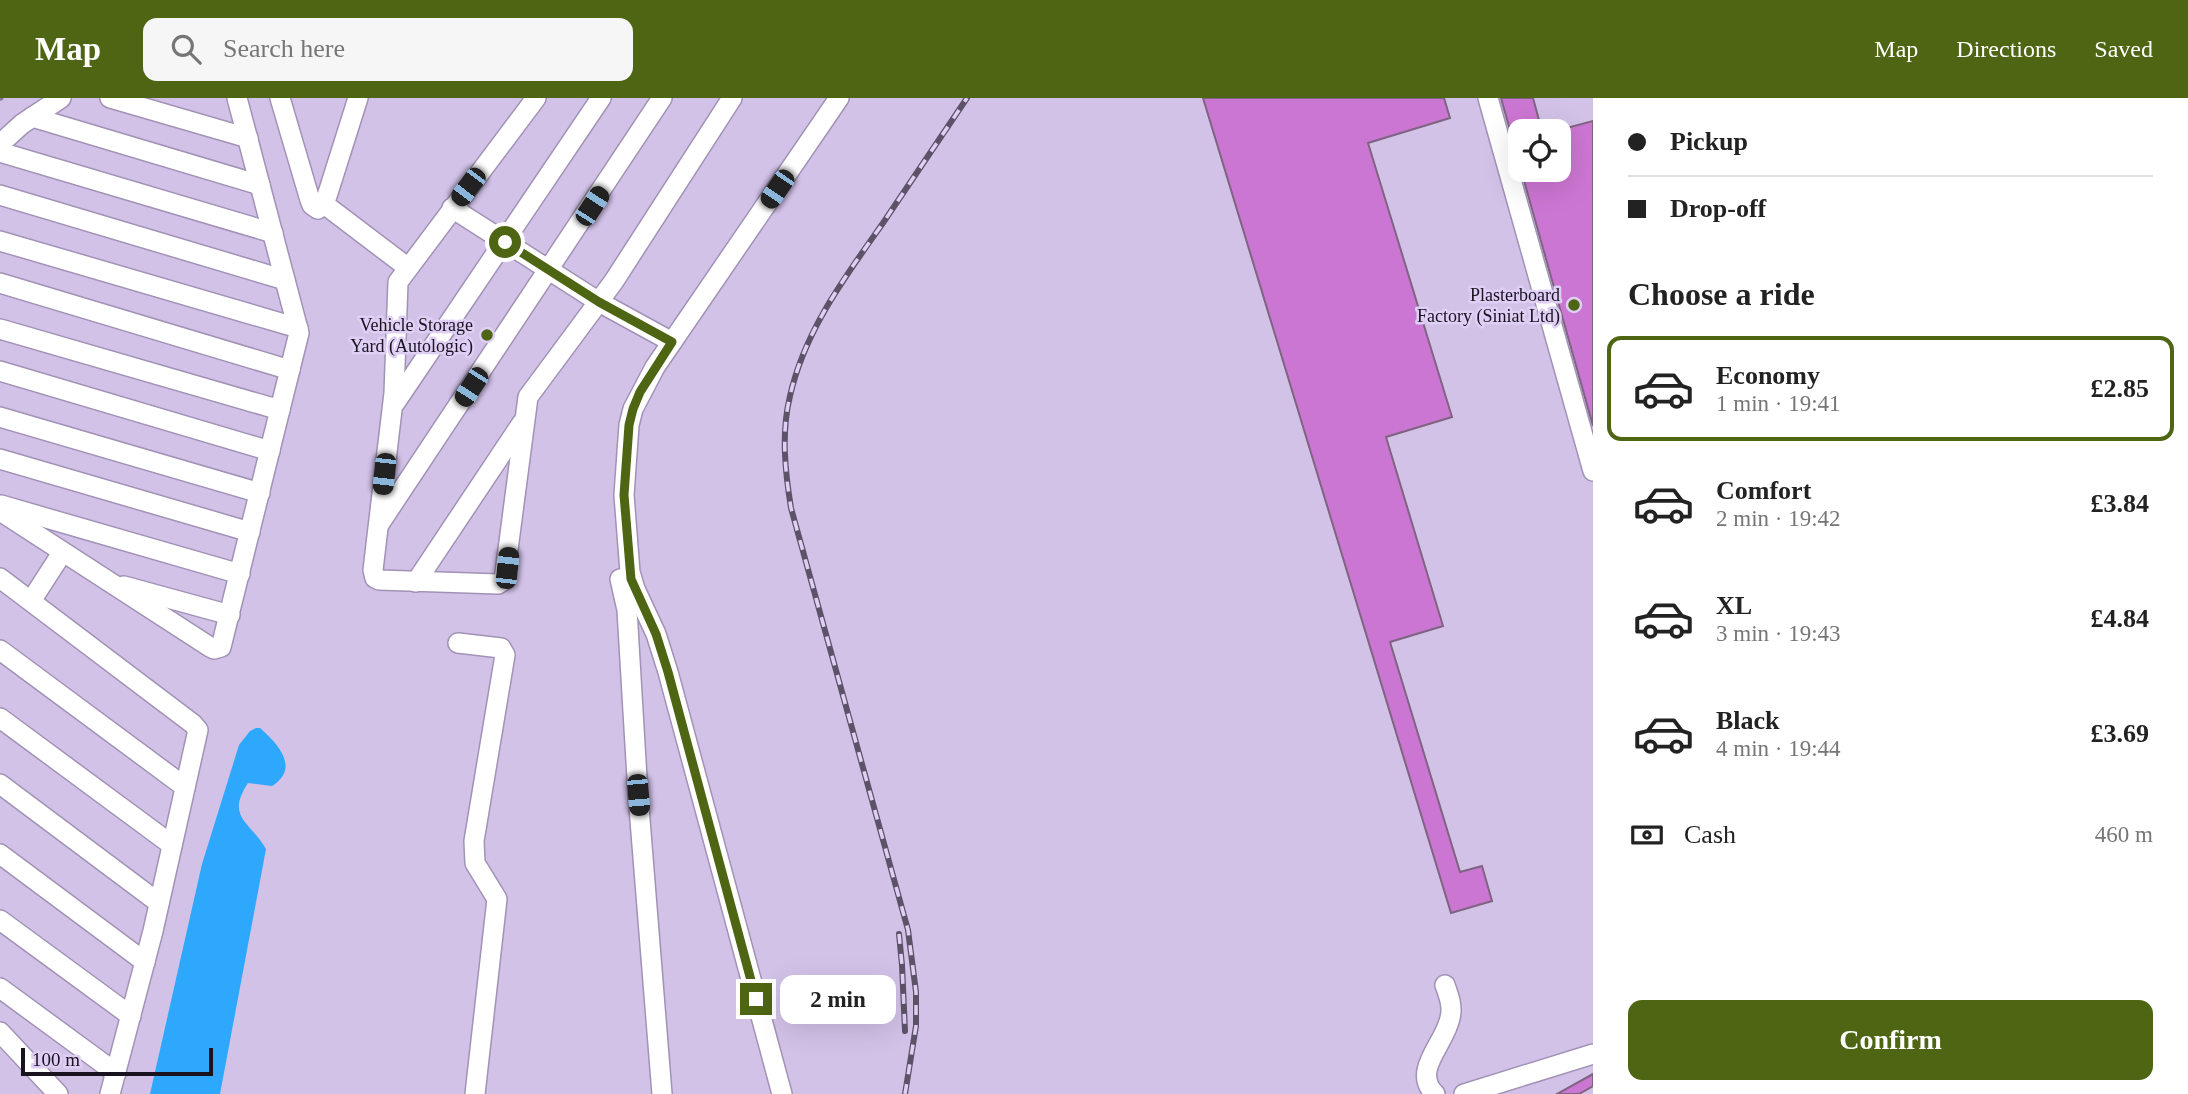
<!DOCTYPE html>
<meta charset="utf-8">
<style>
body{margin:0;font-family:"Times New Roman",serif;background:#f6f6f6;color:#222;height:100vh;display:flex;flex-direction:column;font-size:26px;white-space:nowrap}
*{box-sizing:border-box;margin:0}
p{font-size:23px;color:#767676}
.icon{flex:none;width:38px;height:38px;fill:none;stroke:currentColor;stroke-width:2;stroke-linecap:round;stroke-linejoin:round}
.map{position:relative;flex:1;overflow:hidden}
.sheet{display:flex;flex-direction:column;background:#fff;width:595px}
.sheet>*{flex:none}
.banner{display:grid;align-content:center;height:154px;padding:0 35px;background:#fff}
.controls{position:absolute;left:1508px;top:21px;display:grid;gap:14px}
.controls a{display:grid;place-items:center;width:63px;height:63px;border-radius:14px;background:#fff;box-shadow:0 7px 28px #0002;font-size:35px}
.scale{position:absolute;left:21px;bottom:18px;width:192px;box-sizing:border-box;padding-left:7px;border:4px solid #191320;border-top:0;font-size:19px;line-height:24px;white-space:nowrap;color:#191320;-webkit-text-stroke:5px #dfcff5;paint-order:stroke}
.end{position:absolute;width:32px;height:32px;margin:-16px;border:9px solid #4e6513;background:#fff;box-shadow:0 0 0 4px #fff}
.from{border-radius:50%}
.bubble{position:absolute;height:49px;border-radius:14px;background:#fff;box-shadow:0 7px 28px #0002;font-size:23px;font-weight:600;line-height:49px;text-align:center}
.car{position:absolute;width:21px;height:42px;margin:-21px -10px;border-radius:9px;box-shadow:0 0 5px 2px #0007;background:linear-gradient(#222 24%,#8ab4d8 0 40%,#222 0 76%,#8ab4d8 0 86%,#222 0)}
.banner b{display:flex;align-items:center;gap:24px;height:66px;font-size:26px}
.banner b+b{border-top:2px solid #e0e0e0}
.banner i{width:18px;height:18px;background:#222}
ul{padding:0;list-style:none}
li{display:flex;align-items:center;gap:21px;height:105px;margin:0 14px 10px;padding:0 21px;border:4px solid transparent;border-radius:14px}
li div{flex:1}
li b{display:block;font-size:26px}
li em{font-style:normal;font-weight:600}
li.on{border-color:#4e6513}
li>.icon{width:63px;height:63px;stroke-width:1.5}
h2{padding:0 35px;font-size:32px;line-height:84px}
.pay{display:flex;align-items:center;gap:18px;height:77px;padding:0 35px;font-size:26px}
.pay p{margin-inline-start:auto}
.action{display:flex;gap:14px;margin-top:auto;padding:14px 35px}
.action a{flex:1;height:80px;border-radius:14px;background:#4e6513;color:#fff;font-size:28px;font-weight:600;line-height:80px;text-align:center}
header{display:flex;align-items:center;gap:42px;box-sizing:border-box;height:98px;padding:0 35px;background:#4e6513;color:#fff}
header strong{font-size:33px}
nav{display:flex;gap:38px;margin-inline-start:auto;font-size:24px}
.search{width:490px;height:63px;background:#f6f6f6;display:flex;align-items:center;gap:18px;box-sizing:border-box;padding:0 24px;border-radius:14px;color:#767676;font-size:26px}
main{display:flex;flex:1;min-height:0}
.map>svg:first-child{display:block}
.water{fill:#2ea8fc}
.building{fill:#cc76d3;stroke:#7f6481;stroke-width:2}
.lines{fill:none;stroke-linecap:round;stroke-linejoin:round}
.minor-casing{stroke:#a192b6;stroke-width:22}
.path{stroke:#817590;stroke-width:2.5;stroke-dasharray:5 3.5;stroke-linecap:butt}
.minor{stroke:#fff;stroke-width:19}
.rail-casing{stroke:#5d5369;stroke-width:6}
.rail{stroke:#dfcff5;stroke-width:3.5;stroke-dasharray:10;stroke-linecap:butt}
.route{stroke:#4e6513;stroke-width:9}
.poi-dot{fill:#4e6513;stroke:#dfcff5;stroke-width:2.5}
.labels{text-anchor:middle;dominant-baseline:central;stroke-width:5;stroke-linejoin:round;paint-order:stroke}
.poi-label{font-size:18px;fill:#191320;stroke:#dfcff5;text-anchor:end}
</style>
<header>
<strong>Map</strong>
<div class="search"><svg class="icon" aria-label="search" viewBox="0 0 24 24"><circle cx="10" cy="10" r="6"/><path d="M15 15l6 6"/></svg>Search here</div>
<nav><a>Map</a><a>Directions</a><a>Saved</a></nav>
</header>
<main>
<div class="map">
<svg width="1593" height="996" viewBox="0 0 1593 996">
<rect width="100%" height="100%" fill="#d2c2e8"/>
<path class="water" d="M 256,630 L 260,630 C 277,645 301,670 272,688 L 248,685 C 225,720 251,724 266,751 L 220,996 L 150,996 L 202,766 L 239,647 L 250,633 Z"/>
<g class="building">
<polygon points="1203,0 1444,0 1450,20 1368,45 1452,319 1386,339 1443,528 1390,544 1460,774 1482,768 1492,803 1451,815"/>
<polygon points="1501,0 1533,0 1542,33 1521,33 1521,71"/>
<polygon points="1593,23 1593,328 1521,72 1559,72 1559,32"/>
<polygon points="1593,976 1593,988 1579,996 1557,996"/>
</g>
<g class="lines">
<g class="minor-casing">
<g id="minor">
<polyline points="110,0 248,40"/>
<polyline points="280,0 310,102 312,107 318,111 324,106 328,95 358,0"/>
<polyline points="536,0 398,184 394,295 373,472 375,480 379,482 498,486 504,482 528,299 614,183 732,0"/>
<polyline points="1488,0 1593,373"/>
<polyline points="32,19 260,87"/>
<polyline points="0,46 22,26 61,0"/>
<polyline points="0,54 273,135"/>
<polyline points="0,97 285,182"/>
<polyline points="324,106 407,169"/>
<polyline points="452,110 599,204 672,244"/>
<polyline points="0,143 298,230"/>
<polyline points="0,185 290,272"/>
<polyline points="0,231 280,312"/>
<polyline points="0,273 270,353"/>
<polyline points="395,305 601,0"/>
<polyline points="0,319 260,395"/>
<polyline points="0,361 250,434"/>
<polyline points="1,407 240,476"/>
<polyline points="0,413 210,549 214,551 221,549 299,235 237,0"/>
<polyline points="380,425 662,0"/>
<polyline points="0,480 193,626 198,632 153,833 110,996"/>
<polyline points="620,481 627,512 638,697 662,996"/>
<polyline points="416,484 522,325"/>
<polyline points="124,488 230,517"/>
<polyline points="31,503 62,455"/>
<polyline points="458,545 501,550 505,557 474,743 475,765 497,801 475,996"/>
<polyline points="0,552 185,689"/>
<polyline points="0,620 172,747"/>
<polyline points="0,686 159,805"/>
<polyline points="0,756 145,864"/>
<polyline points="0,822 131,918"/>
<polyline points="0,890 116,975"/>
<polyline points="0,934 58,996"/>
<polyline points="782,996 668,574 656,536 635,491 630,474 624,397 629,327 633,311 655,269 839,0"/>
<path d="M 1435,996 C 1411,973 1445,946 1450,920 C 1453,909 1449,898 1445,887"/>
<polyline points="1464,996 1593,956"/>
</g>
</g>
<polyline class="path" points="0,2 3,0"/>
<use href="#minor" class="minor"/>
<g class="rail-casing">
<g id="rail">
<polyline points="899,836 902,867 905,933"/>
<path d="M 905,996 L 916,928 L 916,894 L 908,832 L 791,410 C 785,373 781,335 790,298 C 805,232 845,179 883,125 C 911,83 939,42 967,0"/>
</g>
</g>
<use href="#rail" class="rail"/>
</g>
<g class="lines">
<polyline class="route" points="505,144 599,204 672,244 640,294 633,311 629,327 624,397 631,481 656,536 668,574 756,901"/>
</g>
<g class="poi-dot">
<circle cx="1574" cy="207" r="7"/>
<circle cx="487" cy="237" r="7"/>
</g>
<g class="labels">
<g class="poi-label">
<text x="1560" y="197">Plasterboard<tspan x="1560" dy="21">Factory (Siniat Ltd)</tspan></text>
<text x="473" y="227">Vehicle Storage<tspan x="473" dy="21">Yard (Autologic)</tspan></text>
</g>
</g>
</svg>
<div class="controls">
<a><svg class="icon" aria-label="locate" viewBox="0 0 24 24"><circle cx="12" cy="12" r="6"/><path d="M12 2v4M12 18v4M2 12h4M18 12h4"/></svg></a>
</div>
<div class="scale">100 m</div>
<i class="end from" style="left:505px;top:144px"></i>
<i class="end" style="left:756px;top:901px"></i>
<div class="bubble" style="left:780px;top:877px;width:116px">2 min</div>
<i class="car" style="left:468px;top:89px;rotate:217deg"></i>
<i class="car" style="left:777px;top:91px;rotate:214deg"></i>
<i class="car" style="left:592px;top:108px;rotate:33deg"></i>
<i class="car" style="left:471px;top:289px;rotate:213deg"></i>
<i class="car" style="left:384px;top:376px;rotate:186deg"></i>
<i class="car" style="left:507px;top:470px;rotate:6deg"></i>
<i class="car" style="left:638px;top:697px;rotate:175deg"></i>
</div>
<section class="sheet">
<div class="banner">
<b><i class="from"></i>Pickup</b>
<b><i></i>Drop-off</b>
</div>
<h2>Choose a ride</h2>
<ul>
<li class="on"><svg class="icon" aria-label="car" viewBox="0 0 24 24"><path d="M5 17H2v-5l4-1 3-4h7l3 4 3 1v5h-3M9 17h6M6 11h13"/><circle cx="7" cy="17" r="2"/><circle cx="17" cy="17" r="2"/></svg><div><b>Economy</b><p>1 min · 19:41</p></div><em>£2.85</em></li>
<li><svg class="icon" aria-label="car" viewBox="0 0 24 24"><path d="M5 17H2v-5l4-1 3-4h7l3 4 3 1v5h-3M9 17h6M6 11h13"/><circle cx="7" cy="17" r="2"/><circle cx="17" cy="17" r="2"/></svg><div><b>Comfort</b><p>2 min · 19:42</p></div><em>£3.84</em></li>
<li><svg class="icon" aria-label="car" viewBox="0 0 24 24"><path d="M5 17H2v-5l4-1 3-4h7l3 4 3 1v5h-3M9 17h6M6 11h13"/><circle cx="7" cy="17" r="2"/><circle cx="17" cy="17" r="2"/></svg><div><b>XL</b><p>3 min · 19:43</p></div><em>£4.84</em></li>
<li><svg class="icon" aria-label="car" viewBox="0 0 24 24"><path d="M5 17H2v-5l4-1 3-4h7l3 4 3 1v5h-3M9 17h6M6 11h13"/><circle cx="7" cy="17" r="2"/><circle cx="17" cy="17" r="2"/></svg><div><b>Black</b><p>4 min · 19:44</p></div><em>£3.69</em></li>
</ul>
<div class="pay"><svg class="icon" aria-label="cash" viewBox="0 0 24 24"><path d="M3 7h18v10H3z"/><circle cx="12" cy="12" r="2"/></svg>Cash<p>460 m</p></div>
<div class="action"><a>Confirm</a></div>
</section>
</main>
